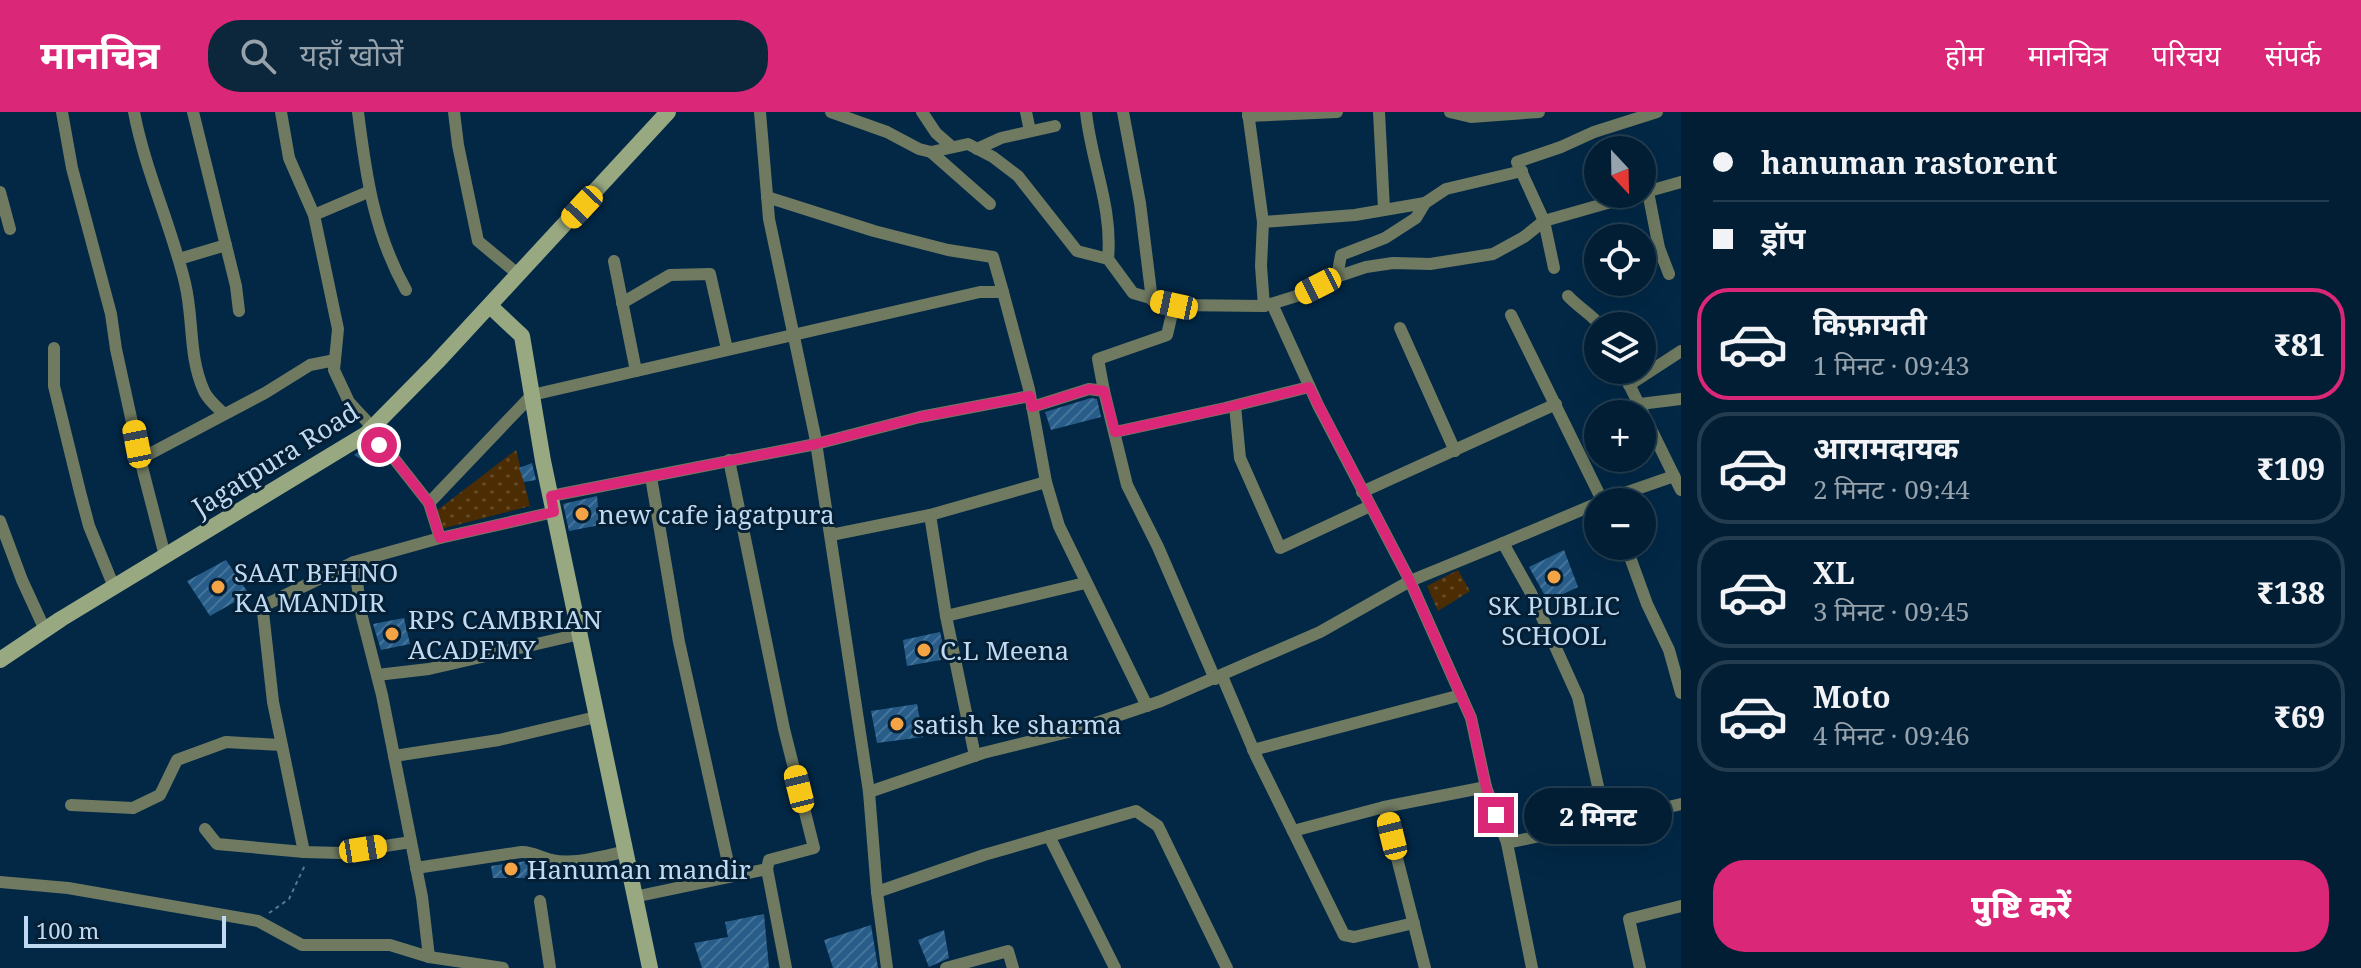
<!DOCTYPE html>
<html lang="hi">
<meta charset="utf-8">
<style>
body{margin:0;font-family:"Noto Serif","Noto Sans Devanagari",serif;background:#0c273c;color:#f1f3f6;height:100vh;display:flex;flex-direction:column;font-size:30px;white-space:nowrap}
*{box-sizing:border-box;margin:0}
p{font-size:26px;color:#96a2ac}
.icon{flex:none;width:44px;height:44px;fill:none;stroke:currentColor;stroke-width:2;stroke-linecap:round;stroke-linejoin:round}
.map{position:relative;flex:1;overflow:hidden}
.drawer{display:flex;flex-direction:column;background:#021e34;width:680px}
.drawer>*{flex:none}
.hud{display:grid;align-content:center;height:176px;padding:0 32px;background:#021e34}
.needle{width:52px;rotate:158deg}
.fabs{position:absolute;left:1584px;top:24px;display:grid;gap:16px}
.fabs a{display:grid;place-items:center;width:72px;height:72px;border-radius:50%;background:#021e34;box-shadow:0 8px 32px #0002,0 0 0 2px #233c4f;font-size:40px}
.scale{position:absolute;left:24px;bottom:20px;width:202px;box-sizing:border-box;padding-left:8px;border:4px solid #c1daf3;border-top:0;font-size:22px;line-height:28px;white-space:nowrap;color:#c1daf3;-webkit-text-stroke:6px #051f34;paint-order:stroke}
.end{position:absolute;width:36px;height:36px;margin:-18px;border:10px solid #db2777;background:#fff;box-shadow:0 0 0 4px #fff}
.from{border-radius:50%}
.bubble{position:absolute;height:56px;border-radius:28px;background:#021e34;box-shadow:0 8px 32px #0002,0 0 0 2px #233c4f;font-size:26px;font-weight:800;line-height:56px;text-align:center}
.car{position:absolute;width:24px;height:48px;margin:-24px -12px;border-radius:10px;box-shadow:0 0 6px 2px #0007;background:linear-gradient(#f5c518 24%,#345 0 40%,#f5c518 0 76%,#345 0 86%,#f5c518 0)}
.hud b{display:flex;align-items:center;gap:28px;height:76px;font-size:30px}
.hud b+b{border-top:2px solid #233c4f}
.hud i{width:20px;height:20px;background:#f1f3f6}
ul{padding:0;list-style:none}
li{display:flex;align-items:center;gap:24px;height:112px;margin:0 16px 12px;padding:0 16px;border:4px solid #233c4f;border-radius:32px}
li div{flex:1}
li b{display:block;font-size:30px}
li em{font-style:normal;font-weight:800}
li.active{border-color:#db2777}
li>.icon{width:72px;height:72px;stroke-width:1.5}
.primary-button{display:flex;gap:16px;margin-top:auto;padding:16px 32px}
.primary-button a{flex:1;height:92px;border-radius:32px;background:#db2777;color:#fff;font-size:32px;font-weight:800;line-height:92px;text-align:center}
header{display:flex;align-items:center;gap:48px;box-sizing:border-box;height:112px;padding:0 40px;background:#db2777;color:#fff}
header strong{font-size:38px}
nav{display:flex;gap:44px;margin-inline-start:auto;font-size:28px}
.search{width:560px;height:72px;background:#0c273c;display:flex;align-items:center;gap:20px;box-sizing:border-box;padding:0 28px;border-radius:32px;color:#96a2ac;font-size:30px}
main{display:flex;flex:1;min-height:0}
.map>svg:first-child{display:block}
.park{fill:url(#park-dots)}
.building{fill:url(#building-hatch)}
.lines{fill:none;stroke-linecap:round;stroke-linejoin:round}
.path{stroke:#567692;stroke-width:2;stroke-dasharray:4 4;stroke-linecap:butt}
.street{stroke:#6f7a61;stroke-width:12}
.secondary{stroke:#98a982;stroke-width:16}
.route{stroke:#db2777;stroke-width:10}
.poi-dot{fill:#f4a444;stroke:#051f34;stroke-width:3}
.labels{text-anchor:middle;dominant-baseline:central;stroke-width:6;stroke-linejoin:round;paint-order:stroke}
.street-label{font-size:26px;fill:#c1daf3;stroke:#051f34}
.poi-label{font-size:26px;fill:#c1daf3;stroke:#051f34;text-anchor:start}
</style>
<header>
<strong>मानचित्र</strong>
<div class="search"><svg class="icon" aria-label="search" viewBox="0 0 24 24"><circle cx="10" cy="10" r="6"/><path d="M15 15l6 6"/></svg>यहाँ खोजें</div>
<nav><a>होम</a><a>मानचित्र</a><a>परिचय</a><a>संपर्क</a></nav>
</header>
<main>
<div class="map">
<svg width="1681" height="856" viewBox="0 0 1681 856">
<defs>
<pattern id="park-dots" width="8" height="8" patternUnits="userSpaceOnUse" patternTransform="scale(2)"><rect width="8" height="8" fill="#4c2c02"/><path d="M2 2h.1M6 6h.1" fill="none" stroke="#644a27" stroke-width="1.8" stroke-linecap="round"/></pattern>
<pattern id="building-hatch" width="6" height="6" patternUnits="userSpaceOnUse" patternTransform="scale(2)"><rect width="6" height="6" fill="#285d8a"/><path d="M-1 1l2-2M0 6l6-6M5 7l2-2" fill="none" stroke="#45749b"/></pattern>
</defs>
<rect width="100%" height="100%" fill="#022846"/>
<g class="park">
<polygon points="516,338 530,394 441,417 435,400"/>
<polygon points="1458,458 1470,479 1438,499 1427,474"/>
</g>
<g class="building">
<polygon points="1091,286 1097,287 1101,305 1051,318 1045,300"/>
<polygon points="388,317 399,328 393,333 382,324"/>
<polygon points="366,335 377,347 368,351 354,343"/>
<polygon points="532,351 536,368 524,370 519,356"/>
<polygon points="597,384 600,413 569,419 563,392"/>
<polygon points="1564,438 1578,475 1548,489 1529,455"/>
<polygon points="226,448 249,482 210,504 187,469"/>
<polygon points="404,506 410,532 381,538 373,512"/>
<polygon points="940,520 946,547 907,554 903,528"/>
<polygon points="917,592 923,625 877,631 871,599"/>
<polygon points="527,749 533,766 493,766 491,754"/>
<polygon points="764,802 769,856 702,856 694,831 728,825 725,810"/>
<polygon points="871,813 878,856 833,856 824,828"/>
<polygon points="944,818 949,846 929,855 918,828"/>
</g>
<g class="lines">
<polyline class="path" points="269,801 289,787 305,753"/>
<g class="street">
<polyline points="62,0 72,56 111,202 116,237 140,347 165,444"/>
<path d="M 134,0 C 145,58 171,113 185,171 C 194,208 188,243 204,279 C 208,288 217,295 224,302"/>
<polyline points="193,0 236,174 239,199"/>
<polyline points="281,0 289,46 314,103 338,217 334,258 349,290 373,316"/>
<path d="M 358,0 C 366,64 374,121 406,178"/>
<polyline points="454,0 458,33 478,129 519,163"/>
<polyline points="760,0 769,107 815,324 869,680"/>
<polyline points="831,0 887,20 919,37 931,40 968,32 993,45 1018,64 1077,139 1108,147 1133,181 1174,193 1264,194 1303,182 1333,166 1366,155 1393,151 1430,152 1493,142 1524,125 1544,109 1639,82"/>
<polyline points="922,0 936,21 952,35"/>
<polyline points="1026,0 1030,19"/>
<path d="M 1086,0 C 1091,50 1113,95 1108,147"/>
<polyline points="1123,0 1140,91 1152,188"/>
<polyline points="1248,0 1263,110 1261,154 1264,194"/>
<polyline points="1379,0 1384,97"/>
<polyline points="1450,0 1471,5 1539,0"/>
<polyline points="1248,4 1337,0"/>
<polyline points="977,37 1001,26 1055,14"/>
<polyline points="931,40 990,92"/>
<polyline points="0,80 10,117"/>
<polyline points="1648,80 1659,136 1669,162"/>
<polyline points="1642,81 1681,70"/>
<polyline points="767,85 874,119 948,138 993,145 1003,180"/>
<polyline points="314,103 368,80"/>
<polyline points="1263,110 1355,103 1425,91"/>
<polyline points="179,147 226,133"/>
<polyline points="614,149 636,259"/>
<polyline points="1554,156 1544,109 1517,50 1561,35 1594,20 1657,0"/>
<polyline points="1337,165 1341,143 1385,126 1416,106 1425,91 1446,77 1522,59"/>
<path d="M 1568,184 C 1578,195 1591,202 1601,214"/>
<polyline points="622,191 670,163 710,162 727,237"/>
<polyline points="1272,192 1318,293 1410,469 1471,606 1486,675 1507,731 1532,856"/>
<polyline points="1511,203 1603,390"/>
<polyline points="1400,216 1455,339"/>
<polyline points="54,236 54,274 80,380 89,414 114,475"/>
<polyline points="1622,258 1681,378"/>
<polyline points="1629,273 1681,239"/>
<polyline points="1104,279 1098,247 1167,223 1174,193"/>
<polyline points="1640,292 1681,287"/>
<polyline points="1235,294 1240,346 1280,436 1370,394"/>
<polyline points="1032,295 1089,277 1104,279 1127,373 1158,435 1215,567"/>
<polyline points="1115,320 1225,296 1309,275"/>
<polyline points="366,322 392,344 429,391 440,426"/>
<polyline points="140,347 265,281 310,253 335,248"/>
<polyline points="729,348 784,617 814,736 769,748 767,757"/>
<polyline points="651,365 679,530 731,764"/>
<polyline points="1362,380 1556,292"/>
<polyline points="551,384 816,332 920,305 1030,284"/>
<polyline points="1599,390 1674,364"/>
<polyline points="429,391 532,283 980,180 1003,180 1029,277 1046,370 1059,414 1147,594"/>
<polyline points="1598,391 1503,431 1531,481 1578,585 1606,710 1681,692"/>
<polyline points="930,403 946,504 975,644"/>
<polyline points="0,409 22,468 45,518"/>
<polyline points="831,423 930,403 1046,370"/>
<polyline points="1626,434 1647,492 1669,538 1681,581"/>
<polyline points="946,504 1085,471"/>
<polyline points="377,563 429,557 580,522"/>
<polyline points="1222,564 1256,644 1293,719"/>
<polyline points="1253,638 1461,583"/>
<polyline points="394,644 499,628 596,605"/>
<polyline points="71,693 133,696 160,683 177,648 226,630 281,633"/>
<polyline points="1384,695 1293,719 1344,823 1354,825 1414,811"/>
<polyline points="205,717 217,732 304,740 340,741 411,730"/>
<polyline points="1049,724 1115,856"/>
<polyline points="1507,731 1606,710"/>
<polyline points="304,740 273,590 263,500 269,491 354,450"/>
<path d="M 416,756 L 521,740 C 532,739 541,746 552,748 C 575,753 602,744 624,740"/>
<polyline points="0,770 68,776 258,809 302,833 390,833 429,845 503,856"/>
<polyline points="877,780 984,743 1136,699 1158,714 1227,856"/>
<polyline points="634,785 767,757 786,856"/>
<polyline points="540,789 550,856"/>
<polyline points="429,845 422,785 382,583 362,505 354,450 440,426 554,400"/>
<polyline points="887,856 877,780 869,680 983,641 1072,619 1161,589 1320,520 1410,469 1503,431"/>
<polyline points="946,856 1008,839 1013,856"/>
<polyline points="1425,856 1384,695 1486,675"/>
<polyline points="1640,856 1629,807 1681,794"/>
</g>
<g class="secondary">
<polyline points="490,194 522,224 543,349 650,856"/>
<polyline points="0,548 61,507 366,322 437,250 668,0"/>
</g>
</g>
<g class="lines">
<polyline class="route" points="379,333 392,344 429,391 440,426 554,400 551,384 816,332 920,305 1030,284 1032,295 1089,277 1104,279 1115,320 1225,296 1309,275 1410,469 1471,606 1486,675 1496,703"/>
</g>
<g class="poi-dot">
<circle cx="582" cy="402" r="8"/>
<circle cx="1554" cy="465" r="8"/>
<circle cx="218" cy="475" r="8"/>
<circle cx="392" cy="522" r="8"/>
<circle cx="924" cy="538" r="8"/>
<circle cx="897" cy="612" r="8"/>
<circle cx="511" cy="757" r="8"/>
</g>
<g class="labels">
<g class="street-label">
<text transform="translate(275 347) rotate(-32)">Jagatpura Road</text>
</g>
<g class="poi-label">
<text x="598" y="402">new cafe jagatpura</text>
<text x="234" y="460">SAAT BEHNO<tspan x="234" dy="30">KA MANDIR</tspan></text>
<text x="1554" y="493" text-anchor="middle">SK PUBLIC<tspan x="1554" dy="30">SCHOOL</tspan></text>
<text x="408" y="507">RPS CAMBRIAN<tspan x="408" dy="30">ACADEMY</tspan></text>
<text x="940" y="538">C.L Meena</text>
<text x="913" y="612">satish ke sharma</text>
<text x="527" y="757">Hanuman mandir</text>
</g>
</g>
</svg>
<div class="fabs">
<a><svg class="needle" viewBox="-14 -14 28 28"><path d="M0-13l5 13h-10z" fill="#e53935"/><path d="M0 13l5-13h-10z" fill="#96a2ac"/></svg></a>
<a><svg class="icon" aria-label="locate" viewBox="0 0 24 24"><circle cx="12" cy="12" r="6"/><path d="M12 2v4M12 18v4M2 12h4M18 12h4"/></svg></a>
<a><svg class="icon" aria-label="layers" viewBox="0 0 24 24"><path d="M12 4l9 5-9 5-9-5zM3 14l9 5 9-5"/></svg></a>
<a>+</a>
<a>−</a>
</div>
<div class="scale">100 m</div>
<i class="end from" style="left:379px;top:333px"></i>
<i class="end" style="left:1496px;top:703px"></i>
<div class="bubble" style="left:1524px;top:676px;width:148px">2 मिनट</div>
<i class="car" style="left:582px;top:95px;rotate:223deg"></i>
<i class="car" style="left:1318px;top:174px;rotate:243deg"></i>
<i class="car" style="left:1174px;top:193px;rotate:282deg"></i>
<i class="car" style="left:137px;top:332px;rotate:349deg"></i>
<i class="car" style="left:799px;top:677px;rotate:346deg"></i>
<i class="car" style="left:1392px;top:724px;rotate:346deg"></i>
<i class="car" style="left:363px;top:737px;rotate:81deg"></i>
</div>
<section class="drawer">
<div class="hud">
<b><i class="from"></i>hanuman rastorent</b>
<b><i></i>ड्रॉप</b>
</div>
<ul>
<li class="active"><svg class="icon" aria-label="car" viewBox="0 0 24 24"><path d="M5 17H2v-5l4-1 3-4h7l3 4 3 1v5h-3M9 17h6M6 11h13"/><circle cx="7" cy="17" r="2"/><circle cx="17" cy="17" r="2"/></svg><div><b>किफ़ायती</b><p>1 मिनट · 09:43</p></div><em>₹81</em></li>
<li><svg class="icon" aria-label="car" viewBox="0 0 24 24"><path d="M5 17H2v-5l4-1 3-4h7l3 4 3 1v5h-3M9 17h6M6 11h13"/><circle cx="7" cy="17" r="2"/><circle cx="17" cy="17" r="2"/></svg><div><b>आरामदायक</b><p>2 मिनट · 09:44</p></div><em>₹109</em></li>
<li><svg class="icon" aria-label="car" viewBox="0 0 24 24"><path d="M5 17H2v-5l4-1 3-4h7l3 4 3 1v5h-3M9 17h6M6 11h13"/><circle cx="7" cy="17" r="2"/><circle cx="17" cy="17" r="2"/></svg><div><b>XL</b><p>3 मिनट · 09:45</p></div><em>₹138</em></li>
<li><svg class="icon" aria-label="car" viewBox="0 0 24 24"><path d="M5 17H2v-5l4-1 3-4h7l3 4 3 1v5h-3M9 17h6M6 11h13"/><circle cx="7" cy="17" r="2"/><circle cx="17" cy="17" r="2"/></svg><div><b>Moto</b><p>4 मिनट · 09:46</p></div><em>₹69</em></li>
</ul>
<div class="primary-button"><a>पुष्टि करें</a></div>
</section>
</main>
